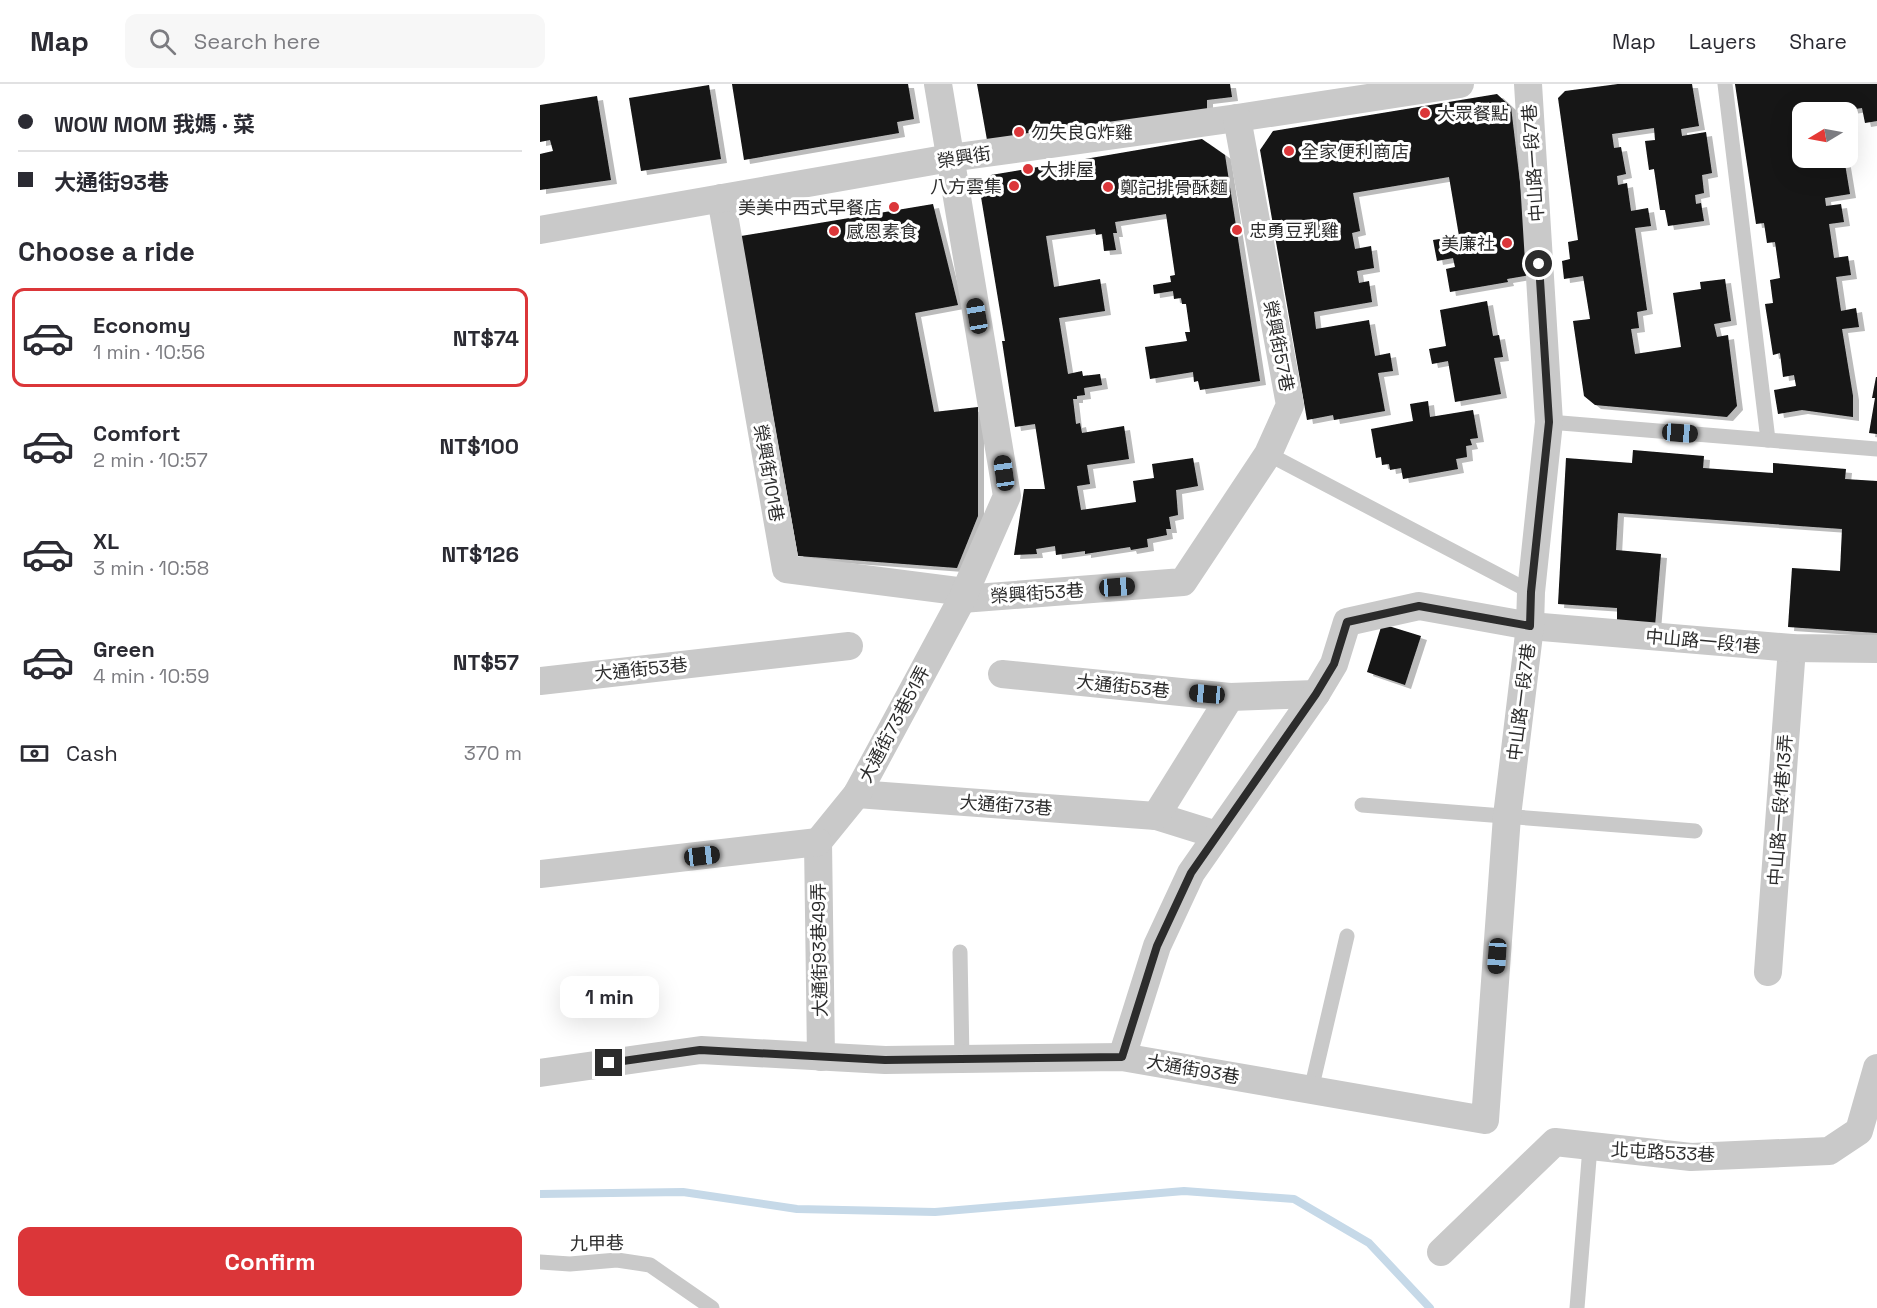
<!DOCTYPE html>
<meta charset="utf-8">
<style>
body{margin:0;font-family:"Space Grotesk","Noto Sans TC",sans-serif;background:#f7f7f7;color:#2b2b33;height:100vh;display:flex;flex-direction:column;font-size:22px;white-space:nowrap}
*{box-sizing:border-box;margin:0}
p{font-size:20px;color:#7c7c81}
.icon{flex:none;width:33px;height:33px;fill:none;stroke:currentColor;stroke-width:2;stroke-linecap:round;stroke-linejoin:round}
.map{position:relative;flex:1;overflow:hidden}
.details{display:flex;flex-direction:column;background:#fff;width:540px}
.details>*{flex:none}
.hud{display:grid;align-content:center;height:132px;padding:0 18px;background:#fff}
.needle{width:39px;rotate:260deg}
.buttons{position:absolute;left:1252px;top:18px;display:grid;gap:12px}
.buttons a{display:grid;place-items:center;width:66px;height:66px;border-radius:12px;background:#fff;box-shadow:0 6px 24px #0002;font-size:30px}
.end{position:absolute;width:27px;height:27px;margin:-14px;border:8px solid #2c2c2c;background:#fff;box-shadow:0 0 0 3px #fff}
.from{border-radius:50%}
.bubble{position:absolute;height:42px;border-radius:12px;background:#fff;box-shadow:0 6px 24px #0002;font-size:20px;font-weight:700;line-height:42px;text-align:center}
.car{position:absolute;width:18px;height:36px;margin:-18px -9px;border-radius:8px;box-shadow:0 0 4px 2px #0007;background:linear-gradient(#222 24%,#8ab4d8 0 40%,#222 0 76%,#8ab4d8 0 86%,#222 0)}
.hud b{display:flex;align-items:center;gap:21px;height:57px;font-size:22px}
.hud b+b{border-top:2px solid #e1e1e2}
.hud i{width:15px;height:15px;background:#2b2b33}
ul{padding:0;list-style:none}
li{display:flex;align-items:center;gap:18px;height:99px;margin:0 12px 9px;padding:0 6px;border:3px solid transparent;border-radius:12px}
li div{flex:1}
li b{display:block;font-size:22px}
li em{font-style:normal;font-weight:700}
li.on{border-color:#db3639}
li>.icon{width:54px;height:54px;stroke-width:1.5}
h2{padding:0 18px;font-size:27px;line-height:72px}
.pay{display:flex;align-items:center;gap:15px;height:66px;padding:0 18px;font-size:22px}
.pay p{margin-inline-start:auto}
.cta{display:flex;gap:12px;margin-top:auto;padding:12px 18px}
.cta a{flex:1;height:69px;border-radius:12px;background:#db3639;color:#fff;font-size:24px;font-weight:700;line-height:69px;text-align:center}
header{display:flex;align-items:center;gap:36px;box-sizing:border-box;height:84px;padding:0 30px;background:#fff;border-bottom:2px solid #e1e1e2}
header strong{font-size:28px}
nav{display:flex;gap:33px;margin-inline-start:auto;font-size:21px}
.search{width:420px;height:54px;background:#f7f7f7;display:flex;align-items:center;gap:15px;box-sizing:border-box;padding:0 21px;border-radius:12px;color:#7c7c81;font-size:22px}
main{display:flex;flex:1;min-height:0}
.map>svg:first-child{display:block}
.lines{fill:none;stroke-linecap:round;stroke-linejoin:round}
.stream{stroke:#c6d9e8;stroke-width:8}
.building{fill:#131313;filter:url(#shadow)}
.lane{stroke:#c9c9c9;stroke-width:15}
.street{stroke:#c9c9c9;stroke-width:28}
.route{stroke:#2c2c2c;stroke-width:8}
.poi-dot{fill:#db3639;stroke:#fff;stroke-width:2}
.labels{text-anchor:middle;dominant-baseline:central;stroke-width:6;stroke-linejoin:round;paint-order:stroke}
.poi-label{font-size:18px;fill:#2c2c2c;stroke:#fff;text-anchor:start}
.street-label{font-size:18px;fill:#2c2c2c;stroke:#fff}
</style>
<header>
<strong>Map</strong>
<div class="search"><svg class="icon" aria-label="search" viewBox="0 0 24 24"><circle cx="10" cy="10" r="6"/><path d="M15 15l6 6"/></svg>Search here</div>
<nav><a>Map</a><a>Layers</a><a>Share</a></nav>
</header>
<main>
<section class="details">
<div class="hud">
<b><i class="from"></i>WOW MOM 我媽 · 菜</b>
<b><i></i>大通街93巷</b>
</div>
<h2>Choose a ride</h2>
<ul>
<li class="on"><svg class="icon" aria-label="car" viewBox="0 0 24 24"><path d="M5 17H2v-5l4-1 3-4h7l3 4 3 1v5h-3M9 17h6M6 11h13"/><circle cx="7" cy="17" r="2"/><circle cx="17" cy="17" r="2"/></svg><div><b>Economy</b><p>1 min · 10:56</p></div><em>NT$74</em></li>
<li><svg class="icon" aria-label="car" viewBox="0 0 24 24"><path d="M5 17H2v-5l4-1 3-4h7l3 4 3 1v5h-3M9 17h6M6 11h13"/><circle cx="7" cy="17" r="2"/><circle cx="17" cy="17" r="2"/></svg><div><b>Comfort</b><p>2 min · 10:57</p></div><em>NT$100</em></li>
<li><svg class="icon" aria-label="car" viewBox="0 0 24 24"><path d="M5 17H2v-5l4-1 3-4h7l3 4 3 1v5h-3M9 17h6M6 11h13"/><circle cx="7" cy="17" r="2"/><circle cx="17" cy="17" r="2"/></svg><div><b>XL</b><p>3 min · 10:58</p></div><em>NT$126</em></li>
<li><svg class="icon" aria-label="car" viewBox="0 0 24 24"><path d="M5 17H2v-5l4-1 3-4h7l3 4 3 1v5h-3M9 17h6M6 11h13"/><circle cx="7" cy="17" r="2"/><circle cx="17" cy="17" r="2"/></svg><div><b>Green</b><p>4 min · 10:59</p></div><em>NT$57</em></li>
</ul>
<div class="pay"><svg class="icon" aria-label="cash" viewBox="0 0 24 24"><path d="M3 7h18v10H3z"/><circle cx="12" cy="12" r="2"/></svg>Cash<p>370 m</p></div>
<div class="cta"><a>Confirm</a></div>
</section>
<div class="map">
<svg width="1337" height="1224" viewBox="0 0 1337 1224">
<defs>
<filter id="shadow"><feDropShadow dx="6" dy="4" stdDeviation="0" flood-color="#0004"/></filter>
</defs>
<rect width="100%" height="100%" fill="#fff"/>
<g class="lines">
<polyline class="stream" points="0,1110 143,1108 257,1125 395,1128 644,1107 754,1115 829,1159 890,1224"/>
</g>
<g class="building">
<polygon points="192,0 368,0 374,35 357,38 359,49 204,76"/>
<polygon points="437,0 690,0 692,13 667,16 667,26 447,56"/>
<polygon points="1078,0 1152,0 1159,42 1141,45 1142,52 1166,48 1172,89 1162,91 1164,109 1155,111 1156,120 1161,119 1164,137 1128,142 1125,126 1120,126 1114,85 1109,86 1105,57 1115,56 1114,44 1072,50 1074,64 1081,63 1086,90 1077,92 1078,101 1087,99 1091,127 1108,124 1111,142 1095,144 1107,226 1097,228 1099,244 1091,245 1095,270 1141,263 1133,209 1161,205 1160,198 1185,195 1191,237 1174,240 1177,253 1188,251 1197,322 1187,333 1055,321 1044,312 1033,237 1050,235 1043,192 1024,195 1022,177 1030,175 1028,158 1038,156 1018,14 1025,7"/>
<polygon points="1195,0 1337,0 1337,37 1325,39 1322,24 1295,28 1263,28 1263,74 1304,74 1310,110 1285,114 1286,122 1301,120 1304,138 1289,140 1294,174 1308,172 1311,191 1296,193 1301,227 1316,224 1319,243 1302,245 1313,312 1313,333 1262,326 1238,330 1234,306 1256,302 1254,291 1243,293 1240,269 1233,271 1225,220 1233,219 1230,196 1240,194 1235,158 1227,159 1224,139 1216,140"/>
<polygon points="169,1 181,75 101,87 89,14"/>
<polygon points="957,10 971,23 991,191 967,195 968,198 910,208 906,185 915,183 913,174 897,177 893,156 919,152 909,93 813,109 820,147 812,149 815,165 831,162 834,184 817,187 819,199 829,197 832,218 774,228 776,245 829,236 835,272 850,269 853,287 838,289 845,327 794,336 793,331 767,336 720,66 733,47"/>
<polygon points="57,12 71,96 0,106 0,70 13,67 10,56 0,58 0,21"/>
<polygon points="662,55 685,71 720,297 660,306 658,297 654,298 653,288 610,295 605,263 647,257 645,248 650,248 646,220 642,220 641,214 634,215 633,207 614,210 613,201 631,198 630,192 635,191 626,130 575,138 577,149 573,149 576,166 564,167 562,150 556,151 555,145 506,152 514,203 560,195 565,227 519,234 528,290 542,287 543,292 560,290 562,301 544,304 545,311 537,312 537,315 533,315 536,340 540,339 542,349 584,342 589,375 547,381 550,400 537,402 541,426 596,418 593,397 614,394 612,380 653,374 658,402 636,406 638,431 629,433 631,445 626,445 627,451 607,455 608,463 591,466 590,463 545,470 545,467 516,471 515,462 496,465 497,470 474,471 484,405 505,405 495,340 475,343 462,257 465,257 440,107 451,91"/>
<polygon points="393,120 418,221 375,229 394,328 438,323 438,432 417,484 258,472 201,152"/>
<polygon points="947,217 953,252 959,251 963,273 954,274 961,310 915,318 908,277 892,280 889,265 906,262 900,226"/>
<polygon points="1336,293 1337,293 1337,350 1329,349 1335,314 1332,314"/>
<polygon points="888,317 890,333 933,326 938,354 930,355 932,361 926,362 927,373 916,375 918,385 863,395 861,384 850,386 849,380 842,381 841,373 836,374 831,345 873,337 870,320"/>
<polygon points="1093,366 1164,372 1163,384 1233,389 1233,379 1306,385 1305,395 1337,397 1337,549 1248,543 1252,484 1300,487 1302,445 1078,429 1076,466 1121,470 1115,542 1077,539 1077,524 1018,520 1026,374 1092,379"/>
<polygon points="842,540 881,552 865,601 827,588"/>
</g>
<g class="lines">
<g class="lane">
<polyline points="1185,0 1228,356"/>
<polyline points="1009,338 1337,365"/>
<polyline points="728,370 991,508"/>
<polyline points="822,721 1155,747"/>
<polyline points="420,868 422,975"/>
<polyline points="771,1006 807,852"/>
<polyline points="0,1178 30,1180 77,1176 110,1181 172,1224"/>
<polyline points="1037,1224 1050,1063"/>
</g>
<g class="street">
<polyline points="181,114 246,485 425,508"/>
<polyline points="0,146 410,74 697,34 920,0"/>
<polyline points="422,515 643,498 728,370 750,321 697,34"/>
<polyline points="462,590 690,613 776,610"/>
<polyline points="0,597 309,562"/>
<polyline points="317,710 616,732 677,751"/>
<polyline points="616,732 690,613"/>
<polyline points="278,758 317,710 422,515 467,412 398,0"/>
<polyline points="278,758 281,973"/>
<polyline points="0,790 278,758"/>
<polyline points="1228,888 1252,564"/>
<polyline points="582,973 617,862 651,789 776,610 794,580 807,538 879,522 990,542 1252,564 1337,565"/>
<polyline points="0,989 161,966 345,976 582,973 945,1036 967,732 990,542 991,508 1009,338 988,0"/>
<polyline points="901,1168 1015,1058 1151,1073 1289,1067 1319,1047 1337,984"/>
</g>
</g>
<g class="lines">
<polyline class="route" points="69,979 160,966 345,976 582,973 617,862 651,789 776,610 794,580 807,538 879,522 990,542 991,508 1009,338 999,180"/>
</g>
<g class="poi-dot">
<circle cx="885" cy="29" r="6"/>
<circle cx="479" cy="48" r="6"/>
<circle cx="749" cy="67" r="6"/>
<circle cx="488" cy="85" r="6"/>
<circle cx="474" cy="102" r="6"/>
<circle cx="568" cy="103" r="6"/>
<circle cx="354" cy="123" r="6"/>
<circle cx="697" cy="146" r="6"/>
<circle cx="294" cy="147" r="6"/>
<circle cx="967" cy="159" r="6"/>
</g>
<g class="labels">
<g class="poi-label">
<text x="897" y="29">大眾餐點</text>
<text x="491" y="48">勿失良G炸雞</text>
<text x="761" y="67">全家便利商店</text>
<text x="500" y="85">大排屋</text>
<text x="462" y="102" text-anchor="end">八方雲集</text>
<text x="580" y="103">鄭記排骨酥麵</text>
<text x="342" y="123" text-anchor="end">美美中西式早餐店</text>
<text x="709" y="146">忠勇豆乳雞</text>
<text x="306" y="147">感恩素食</text>
<text x="955" y="159" text-anchor="end">美廉社</text>
</g>
<g class="street-label">
<text transform="translate(424 73) rotate(-9)">榮興街</text>
<text transform="translate(993 79) rotate(-94)">中山路一段7巷</text>
<text transform="translate(739 262) rotate(79)">榮興街57巷</text>
<text transform="translate(229 389) rotate(80)">榮興街101巷</text>
<text transform="translate(497 509) rotate(-4)">榮興街53巷</text>
<text transform="translate(1163 557) rotate(5)">中山路一段1巷</text>
<text transform="translate(101 585) rotate(-6)">大通街53巷</text>
<text transform="translate(583 602) rotate(6)">大通街53巷</text>
<text transform="translate(981 618) rotate(-83)">中山路一段7巷</text>
<text transform="translate(354 640) rotate(-62)">大通街73巷51弄</text>
<text transform="translate(466 721) rotate(4)">大通街73巷</text>
<text transform="translate(1240 726) rotate(-86)">中山路一段1巷13弄</text>
<text transform="translate(279 866) rotate(-91)">大通街93巷49弄</text>
<text transform="translate(653 985) rotate(10)">大通街93巷</text>
<text transform="translate(1123 1068) rotate(3)">北屯路533巷</text>
<text transform="translate(57 1159) rotate(-1)">九甲巷</text>
</g>
</g>
</svg>
<div class="buttons">
<a><svg class="needle" viewBox="-14 -14 28 28"><path d="M0-13l5 13h-10z" fill="#e53935"/><path d="M0 13l5-13h-10z" fill="#7c7c81"/></svg></a>
</div>
<i class="end from" style="left:999px;top:180px"></i>
<i class="end" style="left:69px;top:979px"></i>
<div class="bubble" style="left:20px;top:892px;width:99px">1 min</div>
<i class="car" style="left:437px;top:232px;rotate:350deg"></i>
<i class="car" style="left:1140px;top:349px;rotate:94deg"></i>
<i class="car" style="left:464px;top:389px;rotate:352deg"></i>
<i class="car" style="left:577px;top:503px;rotate:86deg"></i>
<i class="car" style="left:667px;top:610px;rotate:275deg"></i>
<i class="car" style="left:162px;top:772px;rotate:83deg"></i>
<i class="car" style="left:957px;top:872px;rotate:184deg"></i>
</div>
</main>
